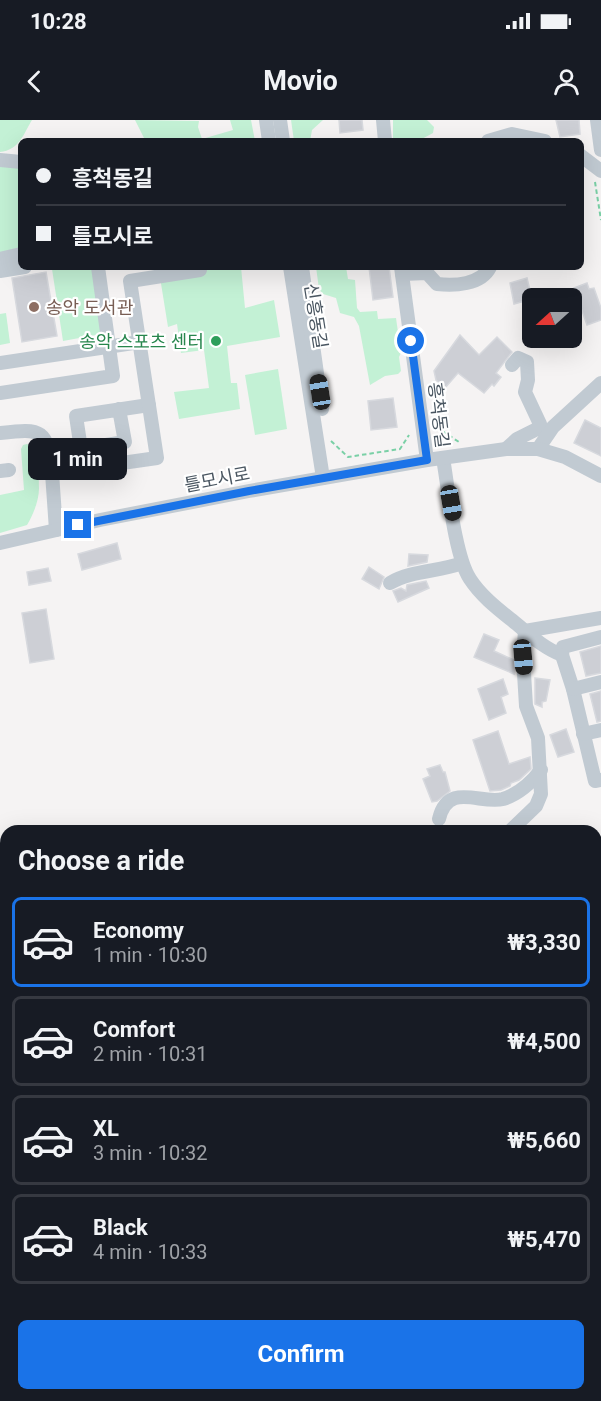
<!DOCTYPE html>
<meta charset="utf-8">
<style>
body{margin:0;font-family:Roboto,"Noto Sans KR",sans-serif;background:#20242c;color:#f1f3f6;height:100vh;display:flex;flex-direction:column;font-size:22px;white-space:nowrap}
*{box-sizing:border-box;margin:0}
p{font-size:20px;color:#9ea1a6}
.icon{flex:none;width:33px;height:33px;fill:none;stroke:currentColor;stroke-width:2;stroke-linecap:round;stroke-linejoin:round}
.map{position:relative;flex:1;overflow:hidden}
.drawer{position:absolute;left:0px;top:705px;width:602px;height:576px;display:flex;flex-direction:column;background:#171b24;border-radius:18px 18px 0 0;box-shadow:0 6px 24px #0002}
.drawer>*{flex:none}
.banner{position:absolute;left:18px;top:18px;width:566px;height:132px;border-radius:9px;box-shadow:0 6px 24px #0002;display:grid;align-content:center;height:132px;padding:0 18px;background:#171b24}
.needle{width:39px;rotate:249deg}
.controls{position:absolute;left:522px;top:168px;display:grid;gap:12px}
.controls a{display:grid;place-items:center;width:60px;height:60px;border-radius:9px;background:#171b24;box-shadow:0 6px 24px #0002;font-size:30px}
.end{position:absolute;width:27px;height:27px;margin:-14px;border:8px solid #1a73e8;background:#fff;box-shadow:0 0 0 3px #fff}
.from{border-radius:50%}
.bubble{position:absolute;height:42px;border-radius:9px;background:#171b24;box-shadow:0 6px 24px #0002;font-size:20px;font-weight:700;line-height:42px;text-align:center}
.car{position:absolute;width:18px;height:36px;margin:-18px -9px;border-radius:8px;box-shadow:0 0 4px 2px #0007;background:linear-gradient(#222 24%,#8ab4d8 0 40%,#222 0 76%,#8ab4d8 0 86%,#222 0)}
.banner b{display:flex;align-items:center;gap:21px;height:57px;font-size:22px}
.banner b+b{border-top:2px solid #363941}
.banner i{width:15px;height:15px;background:#f1f3f6}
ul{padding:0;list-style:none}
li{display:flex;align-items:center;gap:18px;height:90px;margin:0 12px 9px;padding:0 6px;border:3px solid #363941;border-radius:9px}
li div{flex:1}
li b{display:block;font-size:22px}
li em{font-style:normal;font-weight:700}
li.active{border-color:#1a73e8}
li>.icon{width:54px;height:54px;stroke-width:1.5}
h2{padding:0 18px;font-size:27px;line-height:72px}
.action{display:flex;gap:12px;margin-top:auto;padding:12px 18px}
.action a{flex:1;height:69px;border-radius:9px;background:#1a73e8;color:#fff;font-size:24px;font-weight:700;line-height:69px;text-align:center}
.status{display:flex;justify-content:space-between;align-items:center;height:42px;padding:0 30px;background:#171b24;direction:ltr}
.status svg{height:16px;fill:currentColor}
header{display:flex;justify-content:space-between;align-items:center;height:78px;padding:0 18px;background:#171b24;font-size:27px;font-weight:700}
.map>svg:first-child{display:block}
.green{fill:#c3f1d5}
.building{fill:#cdcfd5;stroke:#d7d9de;stroke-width:1.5}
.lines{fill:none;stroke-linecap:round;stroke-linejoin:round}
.path{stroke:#7ad0a6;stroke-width:2;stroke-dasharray:4.5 3;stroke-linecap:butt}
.minor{stroke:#c1cad2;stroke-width:14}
.route{stroke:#1a73e8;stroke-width:8}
.education-dot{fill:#8d6e63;stroke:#fff;stroke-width:2}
.leisure-dot{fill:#2e9e5b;stroke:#fff;stroke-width:2}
.labels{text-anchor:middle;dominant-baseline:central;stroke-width:4.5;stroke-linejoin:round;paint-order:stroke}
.education-label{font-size:18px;fill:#785e54;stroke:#fff;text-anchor:start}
.street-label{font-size:18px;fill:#4a5661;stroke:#fff}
.leisure-label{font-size:18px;fill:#27864d;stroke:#fff;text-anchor:end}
</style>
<div class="status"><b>10:28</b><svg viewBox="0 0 49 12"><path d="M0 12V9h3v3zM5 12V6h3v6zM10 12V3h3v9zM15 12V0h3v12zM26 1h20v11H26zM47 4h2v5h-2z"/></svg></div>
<header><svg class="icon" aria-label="back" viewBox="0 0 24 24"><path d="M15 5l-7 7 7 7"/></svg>Movio<svg class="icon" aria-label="person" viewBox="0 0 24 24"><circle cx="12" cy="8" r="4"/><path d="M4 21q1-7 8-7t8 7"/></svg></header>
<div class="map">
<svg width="601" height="1281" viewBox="0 0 601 1281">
<rect width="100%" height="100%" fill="#f5f3f3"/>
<g class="green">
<path d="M 0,0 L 32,0 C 23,15 19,30 0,32 Z"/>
<polygon points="135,0 199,1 198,7 202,19 233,10 230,0 251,0 255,21 141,21 144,18"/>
<polygon points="291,0 323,0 312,10 310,21 294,21"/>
<polygon points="393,0 427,0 434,7 433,13 420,20 393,21"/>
<polygon points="0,44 21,47 21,127 0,133"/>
<polygon points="67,147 92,147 101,214 63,221 52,149"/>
<polygon points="186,147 241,147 245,188 274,180 280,217 227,226 231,263 237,263 240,289 179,299 174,272 209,268 204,230 181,233 177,204 168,207 159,151"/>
<polygon points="316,147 346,147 348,159 355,160 357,188 360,192 377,191 378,199 396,198 401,233 399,237 401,251 398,254 385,256 370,265 359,206 354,197 340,193 336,178 323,174 319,169"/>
<polygon points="6,193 10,223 0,225 0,194"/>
<polygon points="278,249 287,309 255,315 245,255"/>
<path d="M 27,324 C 39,330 39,356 39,368 C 39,381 33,395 27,405 L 0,413 L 0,375 L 24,370 L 21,329 L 23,325 Z"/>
<polygon points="0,739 6,745 6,905 0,908"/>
<polygon points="596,762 601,763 601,1002 596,1002"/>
<polygon points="0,1098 6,1098 6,1153 0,1156"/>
<polygon points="596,1186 601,1189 601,1281 445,1281 452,1275 596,1275"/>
<polygon points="6,1215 6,1275 220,1275 216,1281 0,1281 0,1218"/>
</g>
<g class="building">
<polygon points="339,0 362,0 363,10 340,13"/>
<polygon points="556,0 579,0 580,14 560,17"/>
<polygon points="369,147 389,147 393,177 373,180"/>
<polygon points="46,152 57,216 22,222 12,158"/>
<polygon points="527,158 532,179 514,184 510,163"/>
<polygon points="587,163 589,169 594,168 601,188 601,200 587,205 574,168"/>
<polygon points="460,215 479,235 497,217 512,232 496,253 501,257 494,266 492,264 484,273 458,253 445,268 436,260 434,251"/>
<polygon points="393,278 397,307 371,310 368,281"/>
<polygon points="585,300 601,308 601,336 574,323"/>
<polygon points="117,423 121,439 82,450 78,434"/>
<polygon points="409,434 428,435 427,442 408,446"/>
<polygon points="369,447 384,457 379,469 362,459"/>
<polygon points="48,448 51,461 29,465 27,452"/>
<polygon points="426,461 429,468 398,482 393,471 401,468 406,471 407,465"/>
<polygon points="46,489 54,539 30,543 22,493"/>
<polygon points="484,514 499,520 494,531 514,540 514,554 474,537"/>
<polygon points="601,526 601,553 586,556 580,532"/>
<polygon points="535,558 550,560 546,581 542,582 542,587 535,584"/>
<polygon points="503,559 508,574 501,577 506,593 489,600 478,569"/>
<polygon points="601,571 601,601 597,602 590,574"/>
<polygon points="566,609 574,632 558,637 550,615"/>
<polygon points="498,611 509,644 530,637 531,649 519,660 511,663 510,666 501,670 490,671 473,620"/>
<polygon points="440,645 443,652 445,652 450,671 437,681 432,682 423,659 430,656 427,649"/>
</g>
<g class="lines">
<g class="path">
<polyline points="595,62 601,100"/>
<polyline points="436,307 459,322"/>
<polyline points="331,321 348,337 400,329 409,315"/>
</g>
<g class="minor">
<polyline points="266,0 269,21"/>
<polyline points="280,0 283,21"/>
<polyline points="383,0 385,21"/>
<polyline points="597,0 601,30"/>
<polyline points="488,21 512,14 545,21"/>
<polyline points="580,35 601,51"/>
<polyline points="0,40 21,42"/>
<polyline points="0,139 21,134"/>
<polyline points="290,147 323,358"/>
<polyline points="302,147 322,289"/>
<polyline points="401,147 427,340"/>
<polyline points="0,151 25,147"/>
<path d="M 402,154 L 427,153 L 437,164 C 454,166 481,165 490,147"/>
<polyline points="0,243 140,222"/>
<polyline points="0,273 113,256 98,147"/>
<polyline points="119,289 125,322 81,329 76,296 149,285"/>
<path d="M 0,313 C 43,308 47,309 52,353"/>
<polyline points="506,329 517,319 537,309 540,304 525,272 528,260 527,242 518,238 512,245"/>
<polyline points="538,329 553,307 601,263"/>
<path d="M 443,338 C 448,367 455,437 470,459 C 481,476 498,489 513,501 C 529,514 543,528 562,535 L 563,527 L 601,517"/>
<polyline points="0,351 9,350"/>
<polyline points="56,410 52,353 157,338 130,161 200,150 200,147"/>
<polyline points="0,423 100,400 249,371 427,340 506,329 538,329 565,337 601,356"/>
<path d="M 390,463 C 412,450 439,452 462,443"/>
<polyline points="562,535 573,569 595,661 601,660"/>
<polyline points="573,569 601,562"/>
<polyline points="583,614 601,610"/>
<path d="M 439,699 C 448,661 481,685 503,679 C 519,674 531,663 541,650"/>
<polyline points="510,711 536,686 541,674 538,618 526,586 523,537 525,511 601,498"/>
<polyline points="0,843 6,846"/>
<polyline points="0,970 6,968"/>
<polyline points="596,1145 601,1147"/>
<polyline points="282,1281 286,1275"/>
</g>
</g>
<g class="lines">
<polyline class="route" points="78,405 249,371 427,340 411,221"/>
</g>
<circle class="education-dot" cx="34" cy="187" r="6"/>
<circle class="leisure-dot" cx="216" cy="221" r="6"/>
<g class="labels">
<g class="education-label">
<text x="46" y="187">송악 도서관</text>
</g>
<g class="street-label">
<text transform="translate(316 196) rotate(81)">신흥동길</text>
<text transform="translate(439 295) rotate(83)">흥척동길</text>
<text transform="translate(217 359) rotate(-11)">틀모시로</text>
</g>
<g class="leisure-label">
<text x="204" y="221">송악 스포츠 센터</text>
</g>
</g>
</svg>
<div class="controls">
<a><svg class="needle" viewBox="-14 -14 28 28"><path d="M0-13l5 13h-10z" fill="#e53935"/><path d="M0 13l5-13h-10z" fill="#9ea1a6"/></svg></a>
</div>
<i class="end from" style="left:411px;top:221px"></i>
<i class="end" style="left:78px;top:405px"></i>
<div class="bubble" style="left:28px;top:318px;width:99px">1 min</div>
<i class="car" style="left:320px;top:272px;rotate:351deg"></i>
<i class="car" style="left:451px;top:383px;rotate:170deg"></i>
<i class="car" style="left:523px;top:537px;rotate:175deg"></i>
<div class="banner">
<b><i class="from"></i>흥척동길</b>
<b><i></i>틀모시로</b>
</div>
<section class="drawer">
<h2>Choose a ride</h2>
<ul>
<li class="active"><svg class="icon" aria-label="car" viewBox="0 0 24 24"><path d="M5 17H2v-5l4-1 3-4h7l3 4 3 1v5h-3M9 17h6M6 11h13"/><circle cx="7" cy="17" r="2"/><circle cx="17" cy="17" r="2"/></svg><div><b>Economy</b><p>1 min · 10:30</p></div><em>₩3,330</em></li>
<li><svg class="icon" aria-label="car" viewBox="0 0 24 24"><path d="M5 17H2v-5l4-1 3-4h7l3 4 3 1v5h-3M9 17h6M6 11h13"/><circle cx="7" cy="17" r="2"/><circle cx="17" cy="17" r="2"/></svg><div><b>Comfort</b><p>2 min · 10:31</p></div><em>₩4,500</em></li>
<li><svg class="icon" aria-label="car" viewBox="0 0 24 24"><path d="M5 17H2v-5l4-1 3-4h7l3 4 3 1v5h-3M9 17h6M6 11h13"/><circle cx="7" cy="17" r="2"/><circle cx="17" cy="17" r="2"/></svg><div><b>XL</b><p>3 min · 10:32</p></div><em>₩5,660</em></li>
<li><svg class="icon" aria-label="car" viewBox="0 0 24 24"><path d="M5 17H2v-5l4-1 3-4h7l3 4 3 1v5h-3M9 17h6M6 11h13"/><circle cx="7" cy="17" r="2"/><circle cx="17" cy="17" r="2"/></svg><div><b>Black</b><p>4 min · 10:33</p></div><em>₩5,470</em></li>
</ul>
<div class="action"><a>Confirm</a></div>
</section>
</div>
